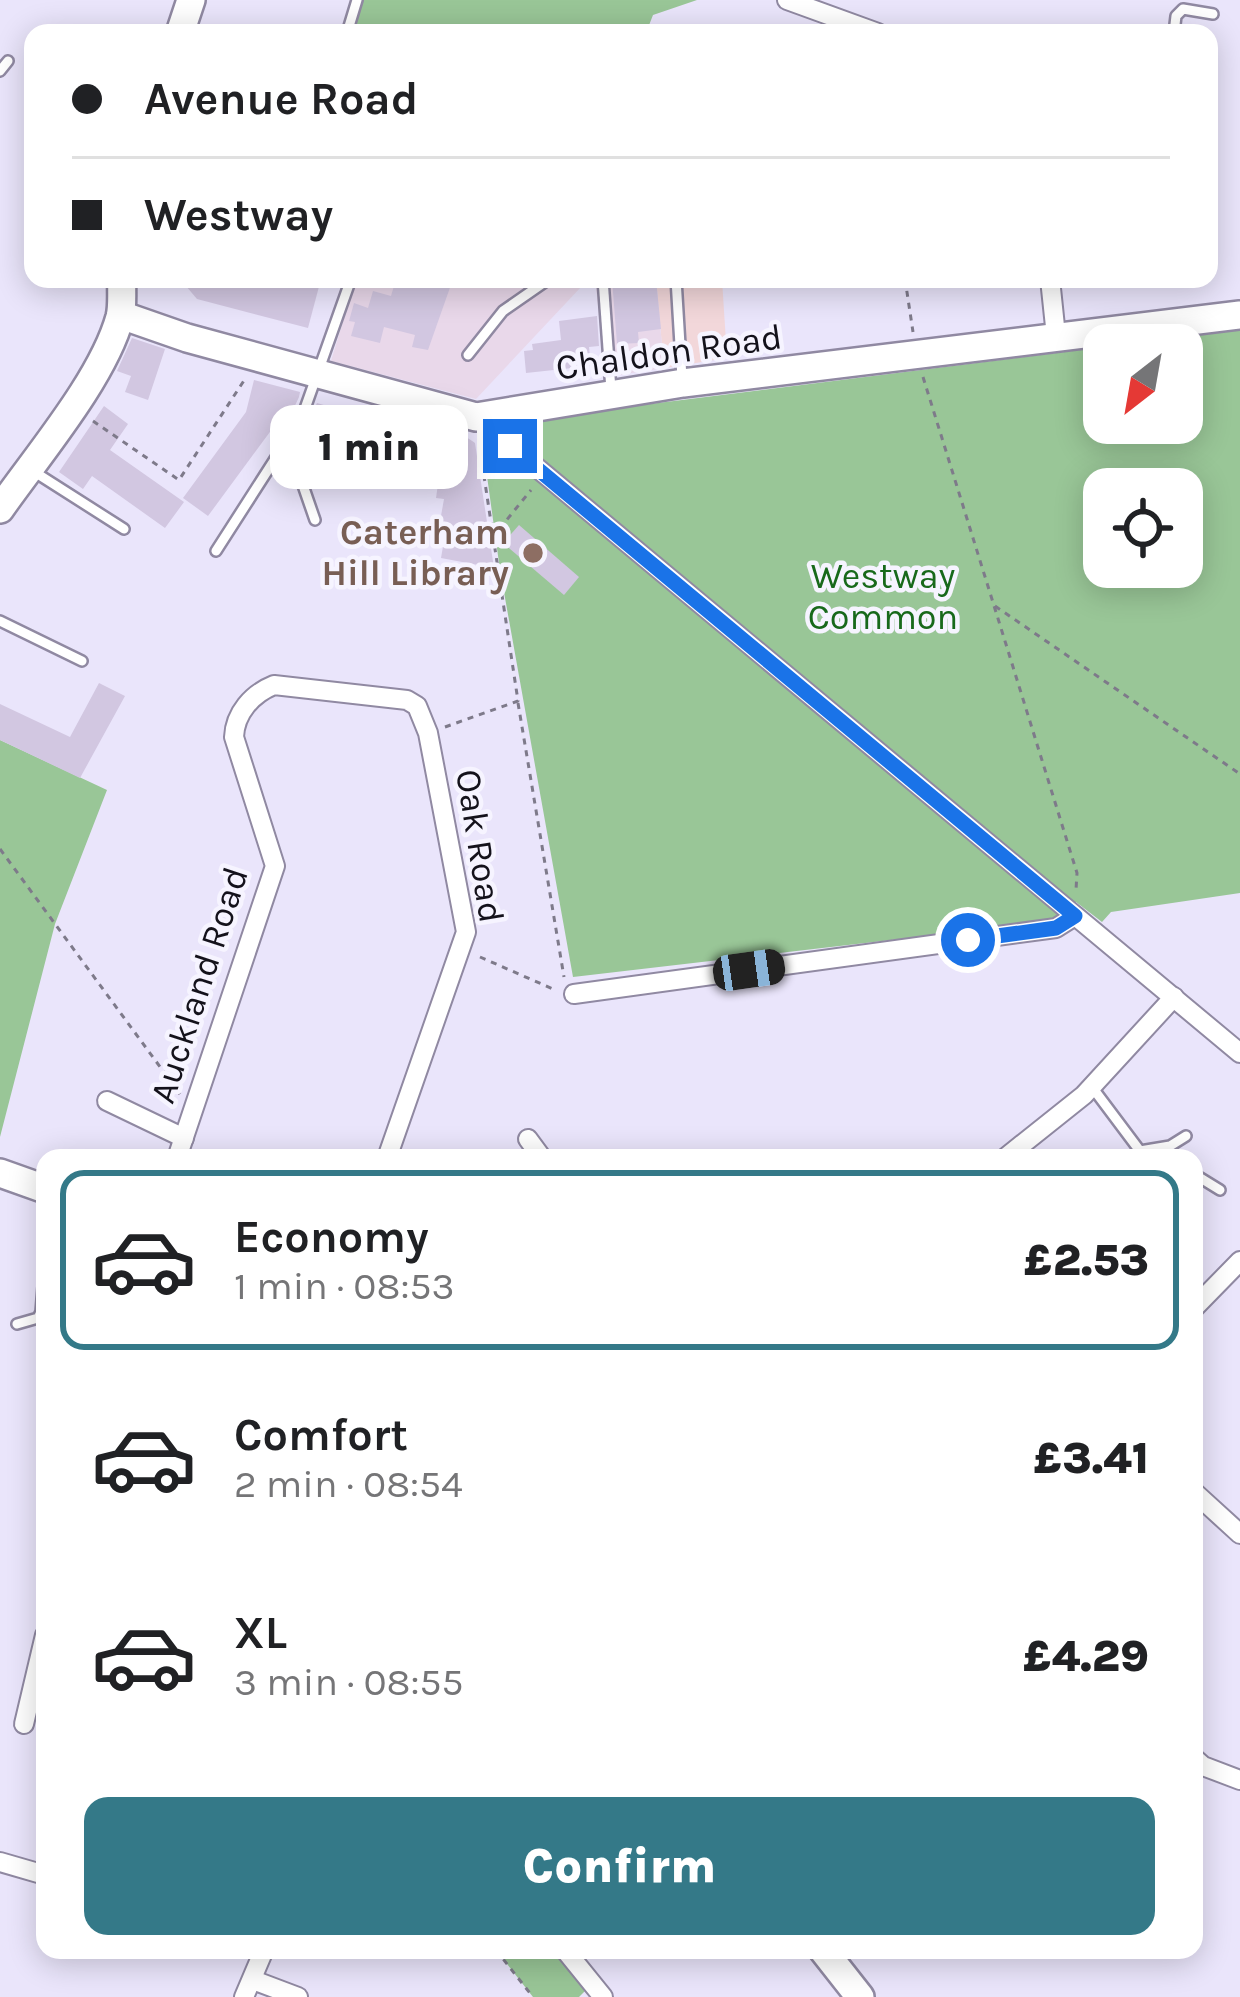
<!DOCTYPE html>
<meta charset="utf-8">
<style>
body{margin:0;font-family:Karla,sans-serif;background:#f6f6f6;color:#202124;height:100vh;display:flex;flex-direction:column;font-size:45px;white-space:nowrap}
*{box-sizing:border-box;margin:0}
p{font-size:39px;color:#757577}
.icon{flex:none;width:66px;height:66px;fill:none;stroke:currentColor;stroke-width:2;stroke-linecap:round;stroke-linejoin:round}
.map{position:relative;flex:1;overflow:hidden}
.panel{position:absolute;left:36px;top:1149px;width:1167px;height:810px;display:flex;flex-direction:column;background:#fff;border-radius:24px;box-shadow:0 6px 30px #0003}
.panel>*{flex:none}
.guide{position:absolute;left:24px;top:24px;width:1194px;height:264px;border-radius:24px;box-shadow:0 6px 30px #0003;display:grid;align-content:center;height:264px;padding:0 48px;background:#fff}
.needle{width:78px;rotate:211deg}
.controls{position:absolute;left:1083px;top:324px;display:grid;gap:24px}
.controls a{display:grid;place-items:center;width:120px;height:120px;border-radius:24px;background:#fff;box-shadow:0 6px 30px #0003;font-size:60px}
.end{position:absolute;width:54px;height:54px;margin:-27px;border:15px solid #1a73e8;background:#fff;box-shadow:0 0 0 6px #fff}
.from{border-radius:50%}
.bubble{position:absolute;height:84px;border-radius:24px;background:#fff;box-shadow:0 6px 30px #0003;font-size:39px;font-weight:800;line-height:84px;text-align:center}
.car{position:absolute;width:36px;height:72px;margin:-36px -18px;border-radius:15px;box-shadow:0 0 9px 3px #0007;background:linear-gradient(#222 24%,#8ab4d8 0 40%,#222 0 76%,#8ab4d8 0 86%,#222 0)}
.guide b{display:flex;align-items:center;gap:42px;height:114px;font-size:45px}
.guide b+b{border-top:3px solid #e0e0e0}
.guide i{width:30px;height:30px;background:#202124}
ul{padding:21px 0 0;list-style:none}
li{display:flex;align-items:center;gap:36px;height:180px;margin:0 24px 18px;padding:0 24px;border:6px solid transparent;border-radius:24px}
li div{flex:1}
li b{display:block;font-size:45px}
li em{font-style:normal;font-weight:800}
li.active{border-color:#347988}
li>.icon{width:108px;height:108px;stroke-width:1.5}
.action{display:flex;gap:24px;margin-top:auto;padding:24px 48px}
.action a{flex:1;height:138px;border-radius:24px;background:#347988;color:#fff;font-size:48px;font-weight:800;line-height:138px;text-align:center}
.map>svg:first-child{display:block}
.industrial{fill:#f2d7da}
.education{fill:#e9d8ea}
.green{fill:#99c697;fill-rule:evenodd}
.building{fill:#d2c7e1}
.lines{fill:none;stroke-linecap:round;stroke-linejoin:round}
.lane-casing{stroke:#9089a2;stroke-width:14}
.street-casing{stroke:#9089a2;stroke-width:22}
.secondary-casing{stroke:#9089a2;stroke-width:32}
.path{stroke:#7e7a8a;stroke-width:3;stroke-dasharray:6 6;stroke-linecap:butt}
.lane{stroke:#fff;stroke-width:9}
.street{stroke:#fff;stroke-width:18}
.secondary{stroke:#fff;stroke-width:27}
.route{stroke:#1a73e8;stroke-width:15}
.education-dot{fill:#8d6e63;stroke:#f6f4ff;stroke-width:4.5}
.labels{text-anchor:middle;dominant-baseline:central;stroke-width:9;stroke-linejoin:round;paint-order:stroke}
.street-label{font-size:36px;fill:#14121b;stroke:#f6f4ff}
.education-label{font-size:36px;font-weight:bold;fill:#785e54;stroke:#f6f4ff;text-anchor:end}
.park-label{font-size:36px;fill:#18691b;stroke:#f6f4ff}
</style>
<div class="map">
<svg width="1240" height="1997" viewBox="0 0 1240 1997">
<rect width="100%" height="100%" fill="#eae5fb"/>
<polygon class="industrial" points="656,279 722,279 727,358 664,368"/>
<polygon class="education" points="356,279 656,279 664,368 605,377 596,286 581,287 476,399 331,361"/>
<g class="green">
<polygon points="361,0 697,0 653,15 646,33 351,33"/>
<path d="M 1240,330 L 1240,893 L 1111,912 L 1102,922 L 1076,902 L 1054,921 L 573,977 L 500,570 L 482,440 L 498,423 L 1104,347 L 1104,423 L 1182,423 L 1182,345 L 1118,345 ZM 1104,489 L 1182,489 L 1182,567 L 1104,567 Z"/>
<polygon points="0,740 107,790 55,924 0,1137"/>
<polygon points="496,1950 565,1950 592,1984 579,1997 533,1997"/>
</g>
<g class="building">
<polygon points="180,279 321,279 308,328 197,299"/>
<polygon points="396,279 453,279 428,350 412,347 415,335 384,327 380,343 351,336 355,322 349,321 354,303 368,308 373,291 391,296"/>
<polygon points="612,279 656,279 661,329 638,332 639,343 617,344"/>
<polygon points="597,316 599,346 589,347 591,366 526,373 524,351 533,350 532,344 561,340 559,321"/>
<polygon points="132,338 165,349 148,400 125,392 131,376 117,371"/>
<polygon points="254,380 300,392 299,397 287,423 278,421 208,516 183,498 246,412"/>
<polygon points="317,403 378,421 379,416 429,430 431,423 456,430 475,443 494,568 441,558 446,529 439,527 444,499 436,498 441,463 372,444 369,454 308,436 309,430 305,428"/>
<polygon points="104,406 128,424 110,450 184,502 165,528 92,476 83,489 59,472"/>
<polygon points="519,525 579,577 564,595 503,543"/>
<polygon points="99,683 125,696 80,778 0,740 0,704 70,737"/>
</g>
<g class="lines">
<g class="lane-casing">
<g id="lane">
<polyline points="347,33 357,0"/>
<polyline points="1174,33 1176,16 1183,9 1213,14"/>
<polyline points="0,71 8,61"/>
<polyline points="603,279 611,390"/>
<polyline points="676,279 682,378"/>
<polyline points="468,355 503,311 549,279"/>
<polyline points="288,442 315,520"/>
<polyline points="33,471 124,529"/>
<polyline points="216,551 302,417 351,279"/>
<polyline points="0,621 82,661"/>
<polyline points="1092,1087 1140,1151 1170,1146 1186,1136"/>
<polyline points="1194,1174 1220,1190"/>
<polyline points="17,1324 38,1318 41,1312 45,1261"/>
</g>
</g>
<g class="street-casing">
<g id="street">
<polyline points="787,0 878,33"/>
<polyline points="1050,279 1056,336"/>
<polyline points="476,417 1240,1053"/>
<polyline points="574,994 1056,928 1075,916"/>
<polyline points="107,1101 184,1138"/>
<polyline points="528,1139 542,1158"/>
<path d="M 177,1158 L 275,866 L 234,737 C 235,713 252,694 274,685 L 407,700 L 417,706 L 428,733 L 466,932 L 387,1158"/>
<polyline points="1005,1158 1084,1095 1174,997"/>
<polyline points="1194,1308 1240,1261"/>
<polyline points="1194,1492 1240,1534"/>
<polyline points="24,1724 45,1635"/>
<polyline points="1194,1758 1203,1766 1240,1780"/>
<polyline points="0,1862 45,1875"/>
<polyline points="565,1950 603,1997"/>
<polyline points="253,1980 298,1997"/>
<polyline points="244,1997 264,1950"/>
</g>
</g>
<g class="secondary-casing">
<g id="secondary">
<polyline points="180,33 191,0"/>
<polyline points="121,315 187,338 476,417 683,383 1240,315"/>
<path d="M 0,509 C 37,456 103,379 120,317 C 123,305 121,291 122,279"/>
<polyline points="0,1173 45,1189"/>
<polyline points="823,1950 860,1997"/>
</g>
</g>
<g class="path">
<polyline points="905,279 913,332"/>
<polyline points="923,377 1077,873 1076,890"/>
<polyline points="93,421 179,480 245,379"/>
<polyline points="492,538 531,490"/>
<polyline points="995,606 1240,774"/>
<polyline points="518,703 564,977"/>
<polyline points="445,727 518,701 479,443"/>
<polyline points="0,849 180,1094"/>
<polyline points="480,957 553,989"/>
<polyline points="44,1333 38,1426 45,1430"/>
<polyline points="496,1950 533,1997"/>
</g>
<use href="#lane" class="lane"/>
<use href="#street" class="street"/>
<use href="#secondary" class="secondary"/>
</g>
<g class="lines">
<polyline class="route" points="510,446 1075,916 1056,928 968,940"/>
</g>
<circle class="education-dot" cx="533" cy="553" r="12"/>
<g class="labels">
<g class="street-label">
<text transform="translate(669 352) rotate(-8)">Chaldon Road</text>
<text transform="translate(480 846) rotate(81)">Oak Road</text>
<text transform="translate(199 985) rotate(-72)">Auckland Road</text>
</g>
<g class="education-label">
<text x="509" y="532">Caterham<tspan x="509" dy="41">Hill Library</tspan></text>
</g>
<g class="park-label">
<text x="883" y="576">Westway<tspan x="883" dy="41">Common</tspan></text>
</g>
</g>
</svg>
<div class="controls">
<a><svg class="needle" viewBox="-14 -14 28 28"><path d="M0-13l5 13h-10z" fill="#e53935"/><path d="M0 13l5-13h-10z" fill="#757577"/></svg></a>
<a><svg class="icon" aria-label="locate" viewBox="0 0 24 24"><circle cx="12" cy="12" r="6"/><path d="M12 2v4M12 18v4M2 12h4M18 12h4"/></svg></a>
</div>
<i class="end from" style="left:968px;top:940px"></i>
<i class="end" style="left:510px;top:446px"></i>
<div class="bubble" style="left:270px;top:405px;width:198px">1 min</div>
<i class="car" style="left:749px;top:970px;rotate:82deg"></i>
<div class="guide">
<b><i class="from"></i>Avenue Road</b>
<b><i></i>Westway</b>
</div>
<section class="panel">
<ul>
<li class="active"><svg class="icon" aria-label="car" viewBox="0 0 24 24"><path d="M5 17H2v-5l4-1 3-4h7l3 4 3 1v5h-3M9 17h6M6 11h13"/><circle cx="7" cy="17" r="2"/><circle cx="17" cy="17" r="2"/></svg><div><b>Economy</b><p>1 min · 08:53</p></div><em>£2.53</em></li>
<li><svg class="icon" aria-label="car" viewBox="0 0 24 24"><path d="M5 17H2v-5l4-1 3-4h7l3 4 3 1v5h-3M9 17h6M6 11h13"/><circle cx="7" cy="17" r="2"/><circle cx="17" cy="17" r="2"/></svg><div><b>Comfort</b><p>2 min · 08:54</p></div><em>£3.41</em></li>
<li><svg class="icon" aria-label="car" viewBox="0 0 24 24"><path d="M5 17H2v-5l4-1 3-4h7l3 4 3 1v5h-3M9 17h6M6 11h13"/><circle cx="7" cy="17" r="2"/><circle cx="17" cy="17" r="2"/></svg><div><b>XL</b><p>3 min · 08:55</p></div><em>£4.29</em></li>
</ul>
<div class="action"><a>Confirm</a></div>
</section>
</div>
